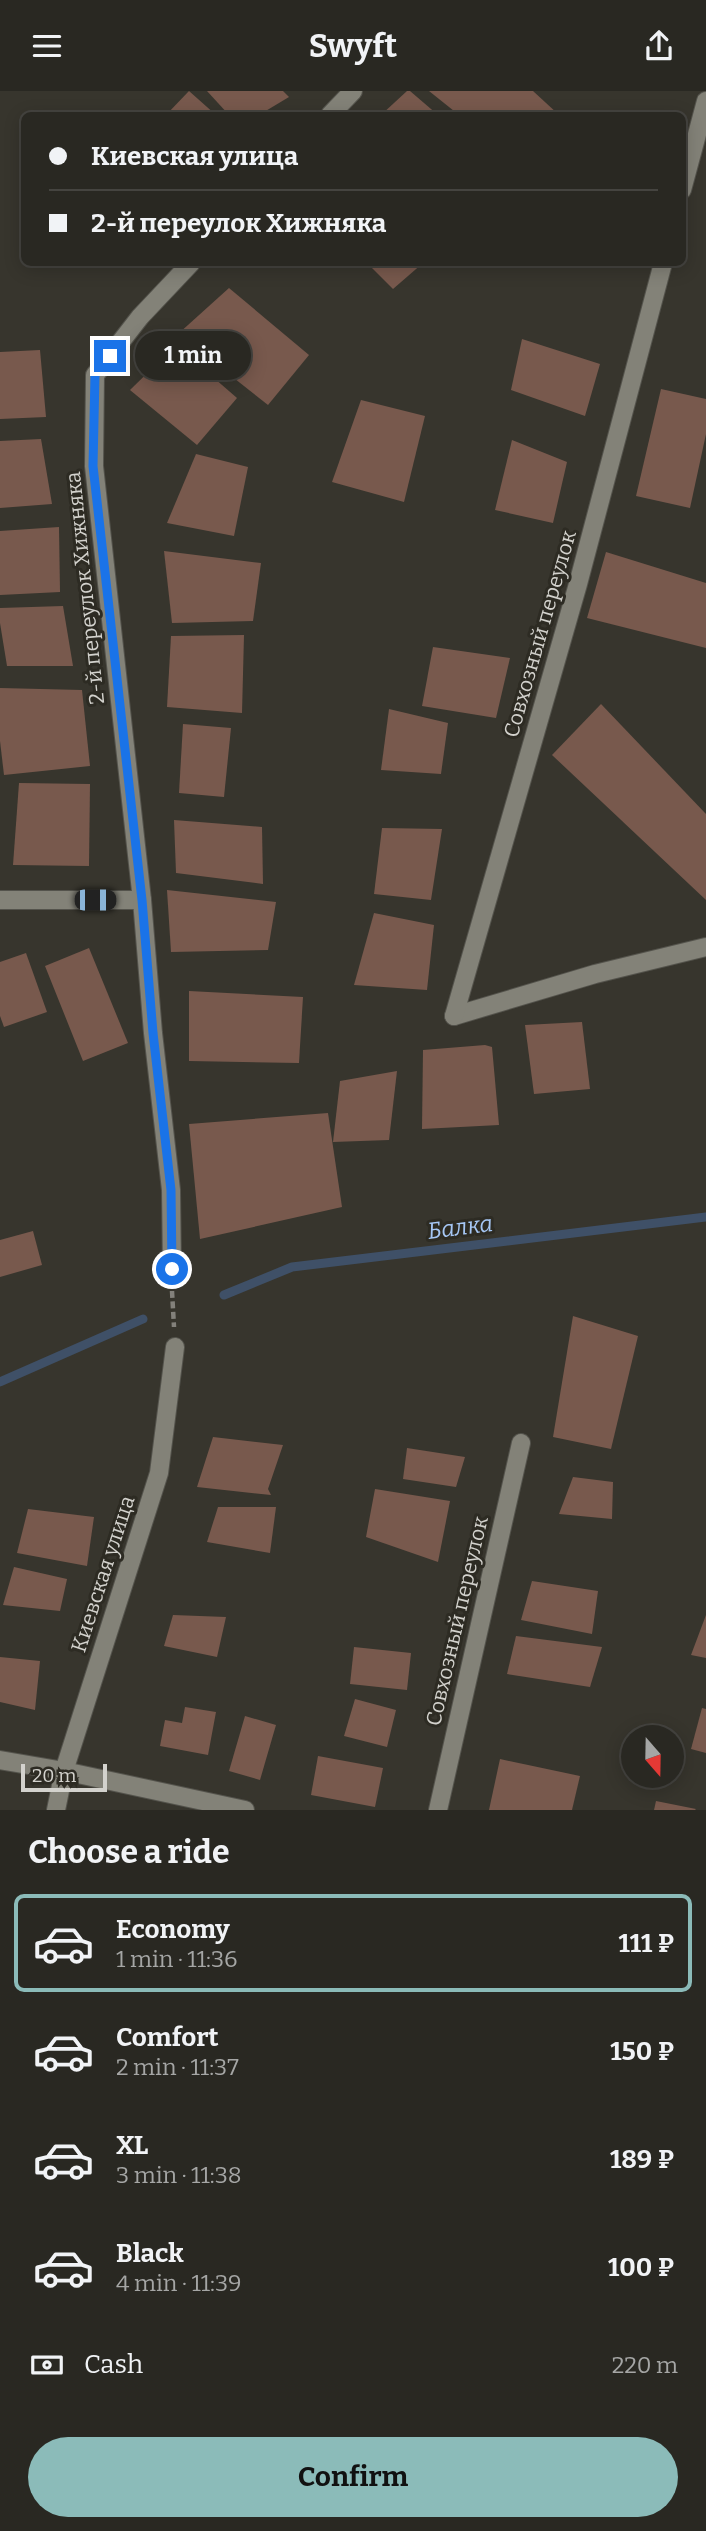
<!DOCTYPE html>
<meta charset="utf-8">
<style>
body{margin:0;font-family:Bitter,serif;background:#31302a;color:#f1f3f6;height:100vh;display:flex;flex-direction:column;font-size:26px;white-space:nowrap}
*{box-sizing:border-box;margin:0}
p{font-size:23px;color:#a5a6a5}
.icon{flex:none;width:38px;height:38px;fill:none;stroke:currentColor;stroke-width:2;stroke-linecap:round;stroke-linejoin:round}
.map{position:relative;height:1719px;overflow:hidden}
.sheet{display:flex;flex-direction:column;background:#292822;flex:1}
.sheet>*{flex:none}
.guide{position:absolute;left:21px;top:21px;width:665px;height:154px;border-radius:10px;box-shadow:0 4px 18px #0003,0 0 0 2px #454440;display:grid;align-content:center;height:154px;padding:0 28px;background:#292822}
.needle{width:46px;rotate:160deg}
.controls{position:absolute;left:621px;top:1634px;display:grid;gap:14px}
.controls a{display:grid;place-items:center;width:63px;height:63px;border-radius:50%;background:#292822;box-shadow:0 4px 18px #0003,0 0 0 2px #454440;font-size:35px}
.scale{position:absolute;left:21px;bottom:18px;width:86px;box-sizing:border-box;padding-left:7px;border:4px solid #d3d2cd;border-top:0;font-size:19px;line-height:24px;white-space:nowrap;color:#d3d2cd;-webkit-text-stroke:5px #2d2b23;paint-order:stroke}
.end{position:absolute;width:32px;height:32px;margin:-16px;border:9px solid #1a73e8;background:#fff;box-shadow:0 0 0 4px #fff}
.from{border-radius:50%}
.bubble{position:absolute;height:49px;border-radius:24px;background:#292822;box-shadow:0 4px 18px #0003,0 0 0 2px #454440;font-size:23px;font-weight:700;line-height:49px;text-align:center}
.car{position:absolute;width:21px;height:42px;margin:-21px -10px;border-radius:9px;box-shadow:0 0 5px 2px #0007;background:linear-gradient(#222 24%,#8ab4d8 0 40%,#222 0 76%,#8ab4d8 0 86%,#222 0)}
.guide b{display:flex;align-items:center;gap:24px;height:66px;font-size:26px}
.guide b+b{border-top:2px solid #454440}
.guide i{width:18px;height:18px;background:#f1f3f6}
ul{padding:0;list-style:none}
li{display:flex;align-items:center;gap:21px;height:98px;margin:0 14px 10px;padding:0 14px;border:4px solid transparent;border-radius:10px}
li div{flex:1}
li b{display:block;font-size:26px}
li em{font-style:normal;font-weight:700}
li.current{border-color:#8bbbb9}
li>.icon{width:63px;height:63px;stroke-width:1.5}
h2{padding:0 28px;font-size:32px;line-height:84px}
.pay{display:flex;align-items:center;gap:18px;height:77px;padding:0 28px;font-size:26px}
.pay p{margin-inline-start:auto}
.action{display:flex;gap:14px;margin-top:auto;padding:14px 28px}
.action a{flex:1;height:80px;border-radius:42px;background:#8bbbb9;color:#111;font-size:28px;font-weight:700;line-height:80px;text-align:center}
header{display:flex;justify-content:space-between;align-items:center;height:91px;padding:0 28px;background:#292822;font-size:32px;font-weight:700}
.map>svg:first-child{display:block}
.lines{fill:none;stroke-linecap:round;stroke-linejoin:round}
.stream{stroke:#3f5067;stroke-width:9}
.building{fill:#78594d}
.service-casing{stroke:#54534c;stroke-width:20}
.minor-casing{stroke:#54534c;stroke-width:20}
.path{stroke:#83817b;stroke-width:4.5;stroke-dasharray:7 3.5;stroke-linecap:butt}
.service{stroke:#838278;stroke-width:18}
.minor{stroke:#838278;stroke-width:18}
.route{stroke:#1a73e8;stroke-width:9}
.labels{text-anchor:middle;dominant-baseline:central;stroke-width:6;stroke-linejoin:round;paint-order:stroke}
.street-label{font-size:21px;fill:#d3d2cd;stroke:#2d2b23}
.water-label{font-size:23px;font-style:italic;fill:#a6c7f5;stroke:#2d2b23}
</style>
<header><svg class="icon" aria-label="menu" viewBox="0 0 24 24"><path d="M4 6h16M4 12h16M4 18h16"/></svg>Swyft<svg class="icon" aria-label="share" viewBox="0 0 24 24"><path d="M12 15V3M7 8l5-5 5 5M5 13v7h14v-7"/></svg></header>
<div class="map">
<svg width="706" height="1719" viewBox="0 0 706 1719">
<rect width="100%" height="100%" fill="#37352d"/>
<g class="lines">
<g class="stream">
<polyline points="224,1204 292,1176 706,1126"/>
<polyline points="0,1291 143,1228"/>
</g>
</g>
<g class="building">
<polygon points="189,0 216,24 166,24"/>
<polygon points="207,0 283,0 289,6 259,24 229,24"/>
<polygon points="407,0 410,0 438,24 381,24"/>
<polygon points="429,0 533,0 558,23 459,24"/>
<polygon points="367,172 423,172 393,198"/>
<polygon points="229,197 309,264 268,314 178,243"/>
<polygon points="522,248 600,273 585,325 511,299"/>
<polygon points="176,254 237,307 197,354 130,299"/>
<polygon points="40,259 46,326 0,328 0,261"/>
<polygon points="661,298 706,308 706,343 690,417 636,405"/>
<polygon points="361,309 425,325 404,411 332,391"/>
<polygon points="41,348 52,413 0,417 0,350"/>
<polygon points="512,349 567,371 553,432 495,419"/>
<polygon points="196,363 248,376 234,445 167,432"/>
<polygon points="59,436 60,501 0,504 0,440"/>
<polygon points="164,460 261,472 253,530 172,532"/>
<polygon points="606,461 706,492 706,557 587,527"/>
<polygon points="63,515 73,575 7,575 0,532 0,517"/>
<polygon points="244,544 242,622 167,616 171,545"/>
<polygon points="433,556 510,567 496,627 422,615"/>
<polygon points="0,597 82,599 90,675 4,684 0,650"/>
<polygon points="601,613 706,723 706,809 552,664"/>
<polygon points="389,618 448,632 441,683 381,679"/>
<polygon points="183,633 231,637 224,706 179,702"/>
<polygon points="19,692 90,693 89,775 13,774"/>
<polygon points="174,729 262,736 263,793 176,782"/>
<polygon points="382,737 442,738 431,809 374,803"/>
<polygon points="167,799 276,811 268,859 171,861"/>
<polygon points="374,822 434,834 427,899 354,894"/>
<polygon points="89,857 128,952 83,970 45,875"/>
<polygon points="26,862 47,921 4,936 0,925 0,871"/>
<polygon points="189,900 303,906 299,972 189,970"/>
<polygon points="582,931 590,998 534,1003 525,934"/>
<polygon points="485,954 492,956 499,1034 422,1038 423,959"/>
<polygon points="397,980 389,1049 333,1051 340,990"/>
<polygon points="328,1022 342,1116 200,1148 189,1033"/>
<polygon points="33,1140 42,1174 0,1186 0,1149"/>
<polygon points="573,1225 638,1245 611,1358 553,1346"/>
<polygon points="213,1346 283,1354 268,1398 271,1404 197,1396"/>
<polygon points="407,1357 465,1366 456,1396 403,1388"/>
<polygon points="573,1386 613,1391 612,1428 559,1423"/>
<polygon points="375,1398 450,1410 438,1471 366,1446"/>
<polygon points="218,1416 276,1416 270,1462 207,1451"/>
<polygon points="28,1418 94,1426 87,1475 17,1462"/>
<polygon points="14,1476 67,1488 60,1520 3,1514"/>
<polygon points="532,1490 598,1500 592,1543 521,1529"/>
<polygon points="173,1524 226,1526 217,1566 164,1555"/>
<polygon points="706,1524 706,1567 691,1564"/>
<polygon points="516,1545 602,1556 590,1596 507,1583"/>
<polygon points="354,1556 411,1562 407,1599 350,1593"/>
<polygon points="0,1566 40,1570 35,1619 0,1611"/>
<polygon points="355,1608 396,1619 387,1656 344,1645"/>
<polygon points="185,1616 216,1621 208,1664 160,1655 165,1629 182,1632"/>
<polygon points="702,1617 706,1618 706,1662 691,1658"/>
<polygon points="245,1625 276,1634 260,1689 229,1680"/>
<polygon points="318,1665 383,1677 375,1716 311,1704"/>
<polygon points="500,1668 580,1685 572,1719 489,1719"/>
<polygon points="656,1710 696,1718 695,1719 654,1719"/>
</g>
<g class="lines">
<g class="service-casing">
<polyline id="service" points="454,925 595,883 706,856"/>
</g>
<g class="minor-casing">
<g id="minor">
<polyline points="330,24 353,0"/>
<polyline points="682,99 706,10"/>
<polyline points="0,809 142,809"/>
<polyline points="454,925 578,493 663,172"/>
<polyline points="172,1178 171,1099 153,942 142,809 94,375 95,284 140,226 191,172"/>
<polyline points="0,1669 64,1680 245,1719"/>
<polyline points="56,1719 64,1680 159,1382 175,1256"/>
<polyline points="438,1719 521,1352"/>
</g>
</g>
<polyline class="path" points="172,1200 174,1236"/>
<use href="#service" class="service"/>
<use href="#minor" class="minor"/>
</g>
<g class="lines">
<polyline class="route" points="110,265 95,284 93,375 142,809 153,942 171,1099 172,1178"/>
</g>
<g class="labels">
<g class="street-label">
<text transform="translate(85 497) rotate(-96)">2-й переулок Хижняка</text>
<text transform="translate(540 543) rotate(-74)">Совхозный переулок</text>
<text transform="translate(103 1483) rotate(-72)">Киевская улица</text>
<text transform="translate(457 1530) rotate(-77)">Совхозный переулок</text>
</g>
<g class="water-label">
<text transform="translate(460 1136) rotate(-7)">Балка</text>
</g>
</g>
</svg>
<div class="controls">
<a><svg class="needle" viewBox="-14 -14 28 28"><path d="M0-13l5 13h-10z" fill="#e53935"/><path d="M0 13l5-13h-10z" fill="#a5a6a5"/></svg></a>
</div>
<div class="scale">20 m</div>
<i class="end from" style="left:172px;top:1178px"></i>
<i class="end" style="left:110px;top:265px"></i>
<div class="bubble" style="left:135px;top:240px;width:116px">1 min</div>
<i class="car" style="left:95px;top:809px;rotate:90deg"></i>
<div class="guide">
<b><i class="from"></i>Киевская улица</b>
<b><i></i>2-й переулок Хижняка</b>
</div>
</div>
<section class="sheet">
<h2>Choose a ride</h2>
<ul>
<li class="current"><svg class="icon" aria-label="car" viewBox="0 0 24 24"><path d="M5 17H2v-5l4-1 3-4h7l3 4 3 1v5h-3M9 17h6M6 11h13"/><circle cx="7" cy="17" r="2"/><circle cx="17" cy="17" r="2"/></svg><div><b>Economy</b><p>1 min · 11:36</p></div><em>111 ₽</em></li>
<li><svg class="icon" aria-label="car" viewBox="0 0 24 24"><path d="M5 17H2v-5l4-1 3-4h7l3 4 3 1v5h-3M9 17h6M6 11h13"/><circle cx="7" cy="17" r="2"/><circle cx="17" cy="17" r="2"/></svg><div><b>Comfort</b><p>2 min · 11:37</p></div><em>150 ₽</em></li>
<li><svg class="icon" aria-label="car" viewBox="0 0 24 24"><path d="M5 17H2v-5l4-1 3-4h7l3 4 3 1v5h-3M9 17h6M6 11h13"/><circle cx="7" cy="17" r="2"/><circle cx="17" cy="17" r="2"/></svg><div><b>XL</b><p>3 min · 11:38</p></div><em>189 ₽</em></li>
<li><svg class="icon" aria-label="car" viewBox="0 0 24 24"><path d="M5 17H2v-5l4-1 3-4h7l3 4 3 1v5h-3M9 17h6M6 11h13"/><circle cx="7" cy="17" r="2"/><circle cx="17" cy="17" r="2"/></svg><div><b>Black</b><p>4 min · 11:39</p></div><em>100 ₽</em></li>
</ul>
<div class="pay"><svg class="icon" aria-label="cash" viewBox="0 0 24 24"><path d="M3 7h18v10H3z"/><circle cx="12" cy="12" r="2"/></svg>Cash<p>220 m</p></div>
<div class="action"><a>Confirm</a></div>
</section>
